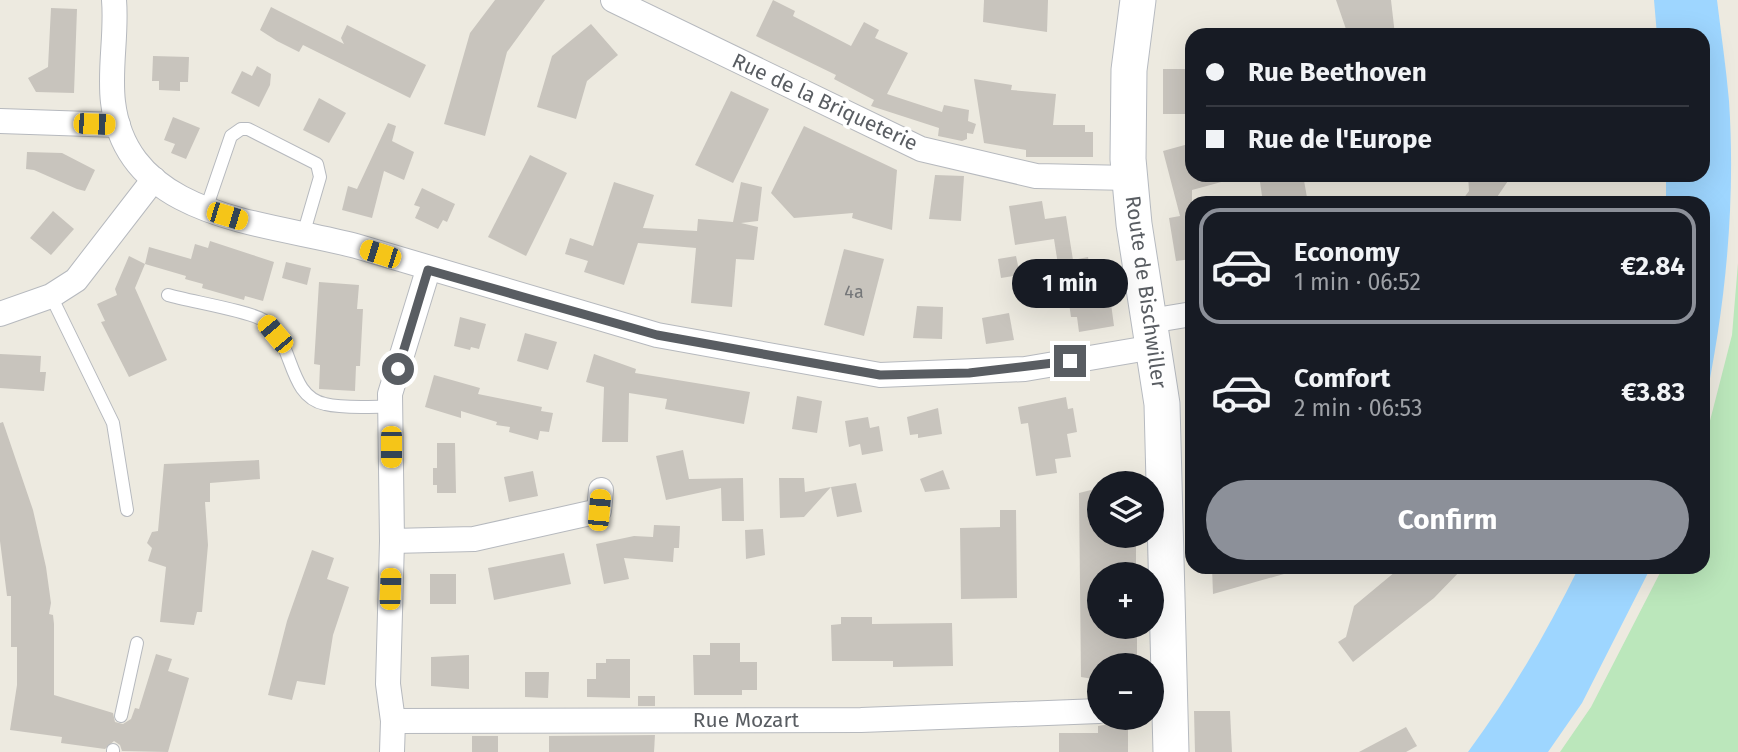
<!DOCTYPE html>
<meta charset="utf-8">
<style>
body{margin:0;font-family:"Fira Sans",sans-serif;background:#20242c;color:#f1f3f6;height:100vh;display:flex;flex-direction:column;font-size:26px;white-space:nowrap}
*{box-sizing:border-box;margin:0}
p{font-size:23px;color:#9ea1a6}
.icon{flex:none;width:38px;height:38px;fill:none;stroke:currentColor;stroke-width:2;stroke-linecap:round;stroke-linejoin:round}
.map{position:relative;flex:1;overflow:hidden}
.details{position:absolute;left:1185px;top:196px;width:525px;height:378px;display:flex;flex-direction:column;background:#171b24;border-radius:21px;box-shadow:0 7px 28px #0002}
.details>*{flex:none}
.hud{position:absolute;left:1185px;top:28px;width:525px;height:154px;border-radius:21px;box-shadow:0 7px 28px #0002;display:grid;align-content:center;height:154px;padding:0 21px;background:#171b24}
.tools{position:absolute;left:1087px;top:471px;display:grid;gap:14px}
.tools a{display:grid;place-items:center;width:77px;height:77px;border-radius:50%;background:#171b24;box-shadow:0 7px 28px #0002;font-size:35px}
.end{position:absolute;width:32px;height:32px;margin:-16px;border:9px solid #595d62;background:#fff;box-shadow:0 0 0 4px #fff}
.from{border-radius:50%}
.bubble{position:absolute;height:49px;border-radius:24px;background:#171b24;box-shadow:0 7px 28px #0002;font-size:23px;font-weight:700;line-height:49px;text-align:center}
.car{position:absolute;width:21px;height:42px;margin:-21px -10px;border-radius:9px;box-shadow:0 0 5px 2px #0007;background:linear-gradient(#f5c518 24%,#345 0 40%,#f5c518 0 76%,#345 0 86%,#f5c518 0)}
.hud b{display:flex;align-items:center;gap:24px;height:66px;font-size:26px}
.hud b+b{border-top:2px solid #363941}
.hud i{width:18px;height:18px;background:#f1f3f6}
ul{padding:12px 0 0;list-style:none}
li{display:flex;align-items:center;gap:21px;height:116px;margin:0 14px 10px;padding:0 7px;border:4px solid transparent;border-radius:21px}
li div{flex:1}
li b{display:block;font-size:26px}
li em{font-style:normal;font-weight:700}
li.on{border-color:#8c9099}
li>.icon{width:63px;height:63px;stroke-width:1.5}
.button{display:flex;gap:14px;margin-top:auto;padding:14px 21px}
.button a{flex:1;height:80px;border-radius:42px;background:#8c9099;color:#fff;font-size:28px;font-weight:700;line-height:80px;text-align:center}
.map>svg:first-child{display:block}
.green{fill:#bbe7bb}
.water{fill:#9ed6ff}
.building{fill:#c8c4bd}
.lines{fill:none;stroke-linecap:round;stroke-linejoin:round}
.lane-casing{stroke:#b6b9be;stroke-width:14}
.street-casing{stroke:#b6b9be;stroke-width:26}
.secondary-casing{stroke:#b6bac0;stroke-width:37}
.lane{stroke:#fff;stroke-width:12}
.street{stroke:#fff;stroke-width:24}
.secondary{stroke:#fff;stroke-width:35}
.route{stroke:#595d62;stroke-width:9}
.labels{text-anchor:middle;dominant-baseline:central;stroke-width:7;stroke-linejoin:round;paint-order:stroke}
.number-label{font-size:18px;fill:#757779}
.street-label{font-size:21px;fill:#595d62;stroke:#fff}
</style>
<div class="map">
<svg width="1738" height="752" viewBox="0 0 1738 752">
<rect width="100%" height="100%" fill="#edeae0"/>
<polygon class="green" points="1738,263 1738,752 1560,752 1591,707 1663,567 1703,567 1703,448 1732,335"/>
<g class="water">
<path d="M 1654,0 L 1717,0 C 1721,33 1726,67 1729,101 C 1736,205 1725,311 1703,413 L 1703,203 L 1666,203 L 1666,175 L 1703,175 L 1703,35 L 1657,35 Z"/>
<path d="M 1579,567 L 1651,567 L 1582,703 L 1548,752 L 1468,752 C 1511,694 1547,632 1579,567 Z"/>
</g>
<g class="building">
<polygon points="495,0 545,0 507,52 485,136 444,124 470,33"/>
<polygon points="773,0 795,11 793,16 851,46 864,22 879,30 875,38 908,53 887,94 942,112 944,105 969,110 968,121 976,124 973,134 967,133 967,139 962,141 938,136 939,128 871,106 874,100 834,79 836,75 756,36"/>
<polygon points="984,0 1048,0 1047,32 983,22"/>
<polygon points="1336,0 1391,0 1395,35 1348,35"/>
<polygon points="271,7 344,44 341,38 347,25 426,65 410,98 303,45 299,52 277,41 260,30"/>
<polygon points="51,8 77,9 74,93 36,92 28,78 48,67"/>
<polygon points="591,24 618,55 587,81 576,119 537,107 552,56"/>
<polygon points="153,56 189,57 188,82 180,82 180,91 159,90 159,81 152,81"/>
<polygon points="257,66 271,74 270,85 259,107 231,93 242,71 252,76"/>
<rect x="1163" y="69" width="25" height="45"/>
<polygon points="974,79 1012,85 1011,90 1056,94 1053,125 1085,125 1085,132 1093,132 1093,157 1026,157 1026,150 984,143"/>
<polygon points="731,91 769,109 733,183 695,165"/>
<polygon points="319,98 346,113 329,143 303,130"/>
<polygon points="173,117 200,128 186,159 171,153 175,144 164,140"/>
<polygon points="388,123 396,126 392,141 414,152 404,180 384,171 372,218 342,210 348,186 357,189"/>
<polygon points="804,126 897,170 892,230 852,218 853,213 794,218 771,193"/>
<polygon points="1192,143 1192,175 1224,175 1225,181 1192,190 1192,259 1176,261 1169,218 1180,216 1163,151"/>
<polygon points="27,152 62,153 95,170 85,191 77,189 34,170 26,169"/>
<polygon points="530,155 567,173 526,256 488,237"/>
<polygon points="935,175 964,176 961,221 929,219"/>
<polygon points="1259,175 1303,175 1308,203 1263,203"/>
<polygon points="1468,175 1512,175 1493,203 1460,203 1469,191"/>
<polygon points="614,182 654,195 643,228 697,231 698,219 733,222 741,182 762,187 758,221 741,223 758,227 754,260 736,259 732,307 691,303 696,248 638,243 624,285 584,272 588,261 565,254 570,238 593,246"/>
<polygon points="422,188 455,204 447,222 443,220 438,229 415,218 420,207 414,205"/>
<polygon points="1042,201 1045,219 1066,216 1073,260 1088,257 1095,298 1110,296 1114,326 1079,332 1077,317 1071,317 1068,296 1063,297 1054,239 1015,245 1009,206"/>
<polygon points="53,211 74,229 51,255 30,238"/>
<polygon points="210,241 274,262 263,301 245,296 244,300 202,288 203,284 185,279 186,276 145,264 149,247 191,259 195,244 208,248"/>
<polygon points="844,249 884,259 864,336 824,325"/>
<polygon points="129,256 145,264 135,288 167,360 129,377 101,322 105,321 97,304 117,295 115,289"/>
<polygon points="1016,256 1020,275 1001,278 998,259"/>
<polygon points="286,262 311,268 307,285 282,278"/>
<polygon points="319,282 359,285 357,309 363,309 360,366 356,366 355,391 319,389 320,365 314,364"/>
<polygon points="917,306 943,307 942,339 913,338"/>
<polygon points="1009,313 1014,340 986,344 982,318"/>
<polygon points="460,317 486,324 479,349 471,347 470,350 454,346"/>
<polygon points="525,333 557,342 548,370 517,361"/>
<polygon points="0,354 41,356 40,372 46,372 44,391 0,388"/>
<polygon points="594,354 636,369 635,373 750,392 744,424 665,409 667,399 629,393 628,442 602,442 604,387 586,382"/>
<polygon points="434,375 480,388 478,394 542,407 541,411 553,413 549,432 540,431 538,440 509,432 510,427 496,425 497,422 461,411 461,418 425,407"/>
<polygon points="797,396 822,401 817,433 792,429"/>
<polygon points="1066,397 1068,409 1073,408 1077,432 1067,434 1071,457 1055,459 1057,473 1036,476 1028,423 1021,424 1018,407"/>
<polygon points="938,408 942,434 918,438 918,434 910,435 907,417"/>
<polygon points="868,417 870,428 879,426 883,451 862,455 860,444 849,447 845,421"/>
<polygon points="3,422 33,510 46,567 51,603 49,614 53,615 54,624 54,695 113,713 115,722 123,724 131,719 135,708 139,709 156,654 172,659 168,671 189,678 168,752 122,751 120,745 114,741 105,749 61,743 62,737 10,730 17,685 17,647 11,647 11,596 7,596 0,541 0,423"/>
<polygon points="437,443 455,443 456,493 437,493 437,485 433,485 433,468 437,468"/>
<polygon points="683,450 689,479 743,478 744,521 722,521 721,488 666,500 656,456"/>
<polygon points="259,460 260,479 210,483 210,502 205,502 208,545 202,612 197,612 194,625 160,622 166,567 148,561 152,548 147,543 152,532 158,531 164,464"/>
<polygon points="943,470 950,489 925,492 920,479"/>
<polygon points="533,471 538,496 509,502 504,477"/>
<polygon points="779,478 804,478 805,492 831,487 804,517 780,518"/>
<polygon points="856,483 862,512 837,517 831,487"/>
<polygon points="1099,488 1099,536 1136,536 1136,574 1099,574 1099,626 1137,626 1137,665 1099,665 1099,680 1081,677 1079,493"/>
<polygon points="1000,510 1016,510 1017,598 961,599 960,528 1000,527"/>
<polygon points="654,525 680,526 679,548 674,548 673,562 624,558 629,579 604,584 596,544 634,536 653,537"/>
<polygon points="763,529 765,555 746,559 745,530"/>
<polygon points="312,550 334,558 327,579 349,587 333,635 325,685 297,681 292,700 268,695 287,621"/>
<polygon points="564,553 571,584 494,600 488,568"/>
<polygon points="1212,567 1290,567 1291,572 1213,594"/>
<polygon points="1401,567 1464,567 1434,598 1353,662 1338,642 1346,637 1354,606"/>
<rect x="430" y="574" width="26" height="30"/>
<polygon points="841,617 872,617 872,624 952,623 953,666 893,667 893,661 832,661 831,625 841,624"/>
<polygon points="710,643 740,643 740,662 757,662 757,690 742,690 742,695 694,695 693,655 710,655"/>
<polygon points="469,655 469,689 431,686 431,657"/>
<polygon points="606,659 630,659 630,698 587,697 587,679 596,679 596,663 606,663"/>
<polygon points="525,672 549,672 548,698 525,697"/>
<rect x="638" y="696" width="17" height="10"/>
<polygon points="1194,711 1230,711 1232,752 1195,752"/>
<polygon points="1128,721 1128,752 1059,752 1059,733 1098,733 1098,726"/>
<polygon points="1406,727 1417,746 1406,752 1359,752"/>
<polygon points="655,735 654,752 549,752 549,736"/>
<rect x="472" y="736" width="26" height="16"/>
</g>
<g class="lines">
<g class="lane-casing">
<g id="lane">
<polyline points="206,209 231,136 241,129 248,129 317,164 320,177 303,235"/>
<path d="M 168,295 C 188,301 249,311 263,320 C 295,339 286,396 325,404 C 345,409 369,406 390,407"/>
<polyline points="51,296 113,423 127,510"/>
<polyline points="121,716 137,643"/>
<polyline points="113,752 113,750"/>
</g>
</g>
<g class="street-casing">
<g id="street">
<path d="M 114,0 C 117,34 109,68 113,102 C 127,220 268,222 356,246 L 657,335 L 880,375 L 1025,369 L 1154,347"/>
<polyline points="613,0 921,149 1036,176 1130,178"/>
<polyline points="0,121 118,125"/>
<polyline points="0,314 51,296 76,280 154,179"/>
<polyline points="1150,321 1192,314"/>
<polyline points="392,541 474,539 599,511 601,490"/>
<polyline points="393,721 861,720 1099,711"/>
<polyline points="392,752 393,721 388,684 392,541 390,394 428,270"/>
</g>
</g>
<g class="secondary-casing">
<polyline id="secondary" points="1138,0 1129,70 1128,159 1134,224 1162,404 1171,752"/>
</g>
<use href="#lane" class="lane"/>
<use href="#street" class="street"/>
<use href="#secondary" class="secondary"/>
</g>
<g class="lines">
<polyline class="route" points="398,369 428,270 657,335 880,375 969,373 1070,361"/>
</g>
<g class="labels">
<g class="number-label">
<text x="854" y="292">4a</text>
</g>
<g class="street-label">
<text transform="translate(825 102) rotate(25)">Rue de la Briqueterie</text>
<text transform="translate(1146 292) rotate(82)">Route de Bischwiller</text>
<text x="746" y="720">Rue Mozart</text>
</g>
</g>
</svg>
<div class="tools">
<a><svg class="icon" aria-label="layers" viewBox="0 0 24 24"><path d="M12 4l9 5-9 5-9-5zM3 14l9 5 9-5"/></svg></a>
<a>+</a>
<a>−</a>
</div>
<i class="end from" style="left:398px;top:369px"></i>
<i class="end" style="left:1070px;top:361px"></i>
<div class="bubble" style="left:1012px;top:259px;width:116px">1 min</div>
<i class="car" style="left:94px;top:124px;rotate:92deg"></i>
<i class="car" style="left:227px;top:216px;rotate:107deg"></i>
<i class="car" style="left:380px;top:254px;rotate:288deg"></i>
<i class="car" style="left:275px;top:334px;rotate:320deg"></i>
<i class="car" style="left:391px;top:447px;rotate:180deg"></i>
<i class="car" style="left:599px;top:510px;rotate:5deg"></i>
<i class="car" style="left:390px;top:589px;rotate:2deg"></i>
<div class="hud">
<b><i class="from"></i>Rue Beethoven</b>
<b><i></i>Rue de l'Europe</b>
</div>
<section class="details">
<ul>
<li class="on"><svg class="icon" aria-label="car" viewBox="0 0 24 24"><path d="M5 17H2v-5l4-1 3-4h7l3 4 3 1v5h-3M9 17h6M6 11h13"/><circle cx="7" cy="17" r="2"/><circle cx="17" cy="17" r="2"/></svg><div><b>Economy</b><p>1 min · 06:52</p></div><em>€2.84</em></li>
<li><svg class="icon" aria-label="car" viewBox="0 0 24 24"><path d="M5 17H2v-5l4-1 3-4h7l3 4 3 1v5h-3M9 17h6M6 11h13"/><circle cx="7" cy="17" r="2"/><circle cx="17" cy="17" r="2"/></svg><div><b>Comfort</b><p>2 min · 06:53</p></div><em>€3.83</em></li>
</ul>
<div class="button"><a>Confirm</a></div>
</section>
</div>
